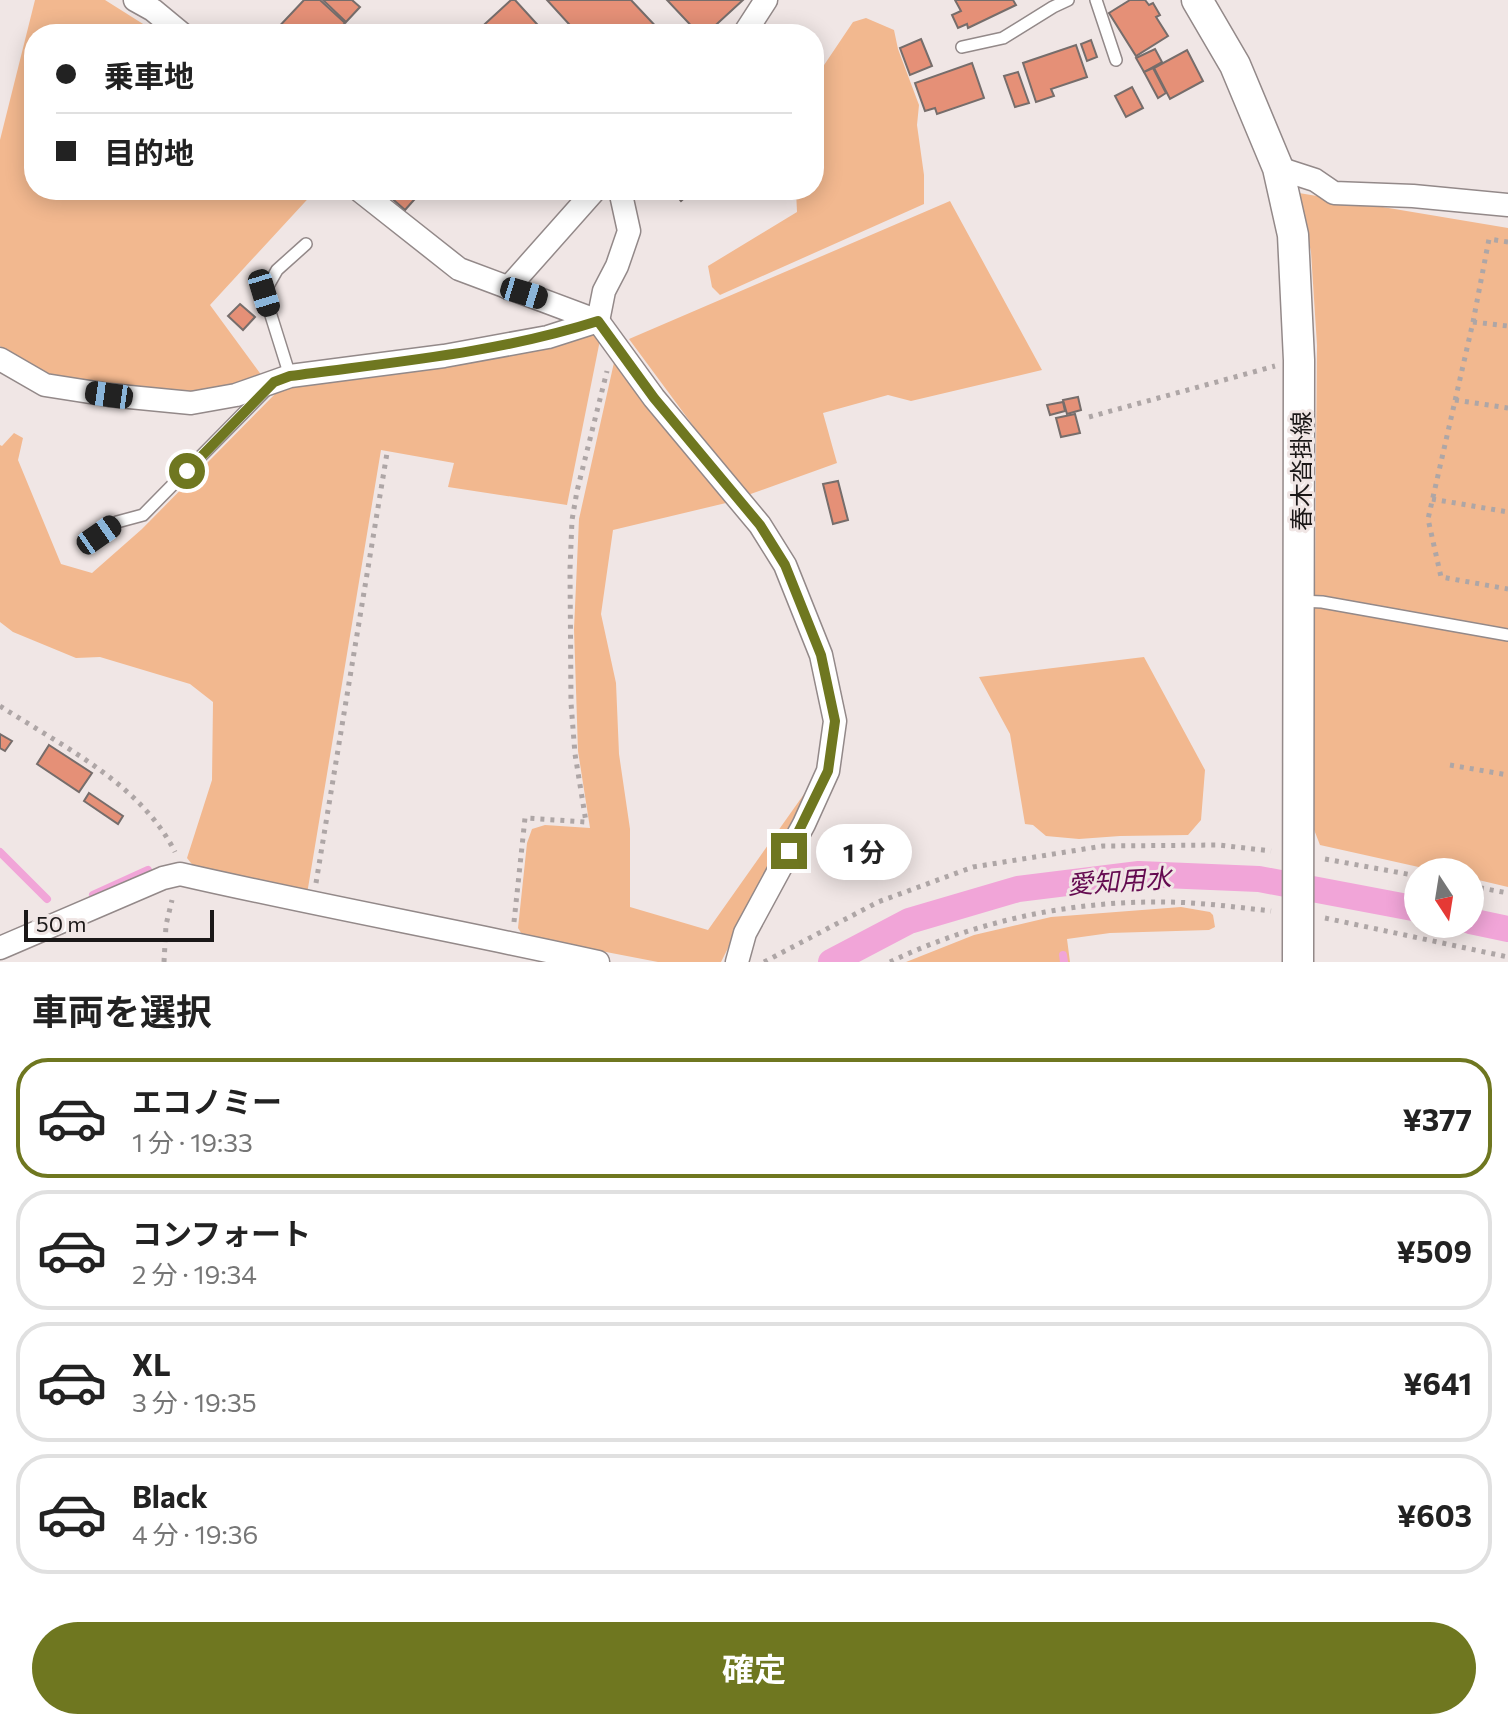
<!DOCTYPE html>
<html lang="ja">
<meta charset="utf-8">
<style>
body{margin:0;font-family:Commissioner,"Noto Sans JP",sans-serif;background:#f6f6f6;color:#222;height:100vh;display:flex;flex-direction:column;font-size:30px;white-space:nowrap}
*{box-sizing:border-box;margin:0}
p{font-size:26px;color:#767676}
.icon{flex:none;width:44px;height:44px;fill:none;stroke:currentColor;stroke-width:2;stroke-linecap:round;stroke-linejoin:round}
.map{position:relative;height:962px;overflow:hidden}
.details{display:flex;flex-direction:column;background:#fff;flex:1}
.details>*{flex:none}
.top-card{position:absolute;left:24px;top:24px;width:800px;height:176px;border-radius:32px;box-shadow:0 4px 20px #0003;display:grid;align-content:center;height:176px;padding:0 32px;background:#fff}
.needle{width:52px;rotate:168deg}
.tools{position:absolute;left:1404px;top:858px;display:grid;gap:16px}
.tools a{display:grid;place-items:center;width:80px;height:80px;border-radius:50%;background:#fff;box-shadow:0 4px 20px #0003;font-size:40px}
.scale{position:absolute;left:24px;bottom:20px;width:190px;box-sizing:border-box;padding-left:8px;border:4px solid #1b1818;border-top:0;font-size:22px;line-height:28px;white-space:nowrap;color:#1b1818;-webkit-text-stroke:6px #f0e6e5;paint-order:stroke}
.end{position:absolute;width:36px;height:36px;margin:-18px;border:10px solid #6f7720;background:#fff;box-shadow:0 0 0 4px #fff}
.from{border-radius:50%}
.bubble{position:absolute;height:56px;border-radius:28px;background:#fff;box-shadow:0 4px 20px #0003;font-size:26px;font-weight:700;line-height:56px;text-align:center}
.car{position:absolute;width:24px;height:48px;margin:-24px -12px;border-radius:10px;box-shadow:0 0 6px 2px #0007;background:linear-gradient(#222 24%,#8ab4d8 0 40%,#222 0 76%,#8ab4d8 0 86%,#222 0)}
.top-card b{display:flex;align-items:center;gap:28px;height:76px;font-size:30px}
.top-card b+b{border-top:2px solid #e0e0e0}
.top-card i{width:20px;height:20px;background:#222}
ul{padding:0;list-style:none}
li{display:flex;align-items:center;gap:24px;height:120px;margin:0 16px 12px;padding:0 16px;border:4px solid #e0e0e0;border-radius:32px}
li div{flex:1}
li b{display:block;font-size:30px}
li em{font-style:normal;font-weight:700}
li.current{border-color:#6f7720}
li>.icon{width:72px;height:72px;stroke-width:1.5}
h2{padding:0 32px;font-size:36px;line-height:96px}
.primary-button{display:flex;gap:16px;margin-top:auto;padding:16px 32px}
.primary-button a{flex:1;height:92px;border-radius:48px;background:#6f7720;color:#fff;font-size:32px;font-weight:700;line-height:92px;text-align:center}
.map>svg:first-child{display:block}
.green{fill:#f2b88f}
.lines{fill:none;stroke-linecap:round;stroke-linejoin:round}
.stream{stroke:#f1a5d8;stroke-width:8}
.canal{stroke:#f1a5d8;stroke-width:26}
.building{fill:#e59077;stroke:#766d6b;stroke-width:2}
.lane-casing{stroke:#938989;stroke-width:14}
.street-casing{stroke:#938989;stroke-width:25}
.secondary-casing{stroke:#938989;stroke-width:33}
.path{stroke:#aea6a6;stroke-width:5;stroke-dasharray:4 6;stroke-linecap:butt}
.lane{stroke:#fff;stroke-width:11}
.street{stroke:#fff;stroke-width:22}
.secondary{stroke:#fff;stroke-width:30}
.route{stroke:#6f7720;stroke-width:10}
.labels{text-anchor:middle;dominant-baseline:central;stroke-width:6;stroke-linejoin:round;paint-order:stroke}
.street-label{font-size:24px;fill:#1b1818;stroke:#f0e6e5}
.water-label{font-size:26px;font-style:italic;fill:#640a50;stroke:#f0e6e5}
</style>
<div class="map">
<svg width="1508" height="962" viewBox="0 0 1508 962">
<rect width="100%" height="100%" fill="#f0e6e5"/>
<g class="green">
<polygon points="35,0 105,0 159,34 34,34 34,190 316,190 210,305 262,376 216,394 182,397 48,378 12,359 0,346 0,140"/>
<polygon points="866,18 894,30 898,49 919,105 917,125 924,175 924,204 720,295 712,287 708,266 797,212 796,190 814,190 814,80 853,22"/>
<polygon points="1299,193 1508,228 1508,887 1470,878 1470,872 1441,872 1320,845 1313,827 1317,345 1311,252"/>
<polygon points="950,201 1042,370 911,401 888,395 823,413 837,463 745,496 629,339"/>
<polygon points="590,332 600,340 567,505 448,487 454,463 381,450 307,894 195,868 187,858 212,780 213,702 190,684 100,657 76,658 13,632 0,622 0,445 2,446 14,433 23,438 18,460 61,564 92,573 142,529 277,392 298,383"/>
<polygon points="615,358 726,503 613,530 601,614 616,683 619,754 630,829 630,907 708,930 809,787 721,962 658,962 523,936 518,928 527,843 532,829 545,825 590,828 578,751 574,629 579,519"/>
<polygon points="1144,657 1205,770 1201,820 1188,835 1120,836 1079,839 1046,836 1033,825 1025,824 1010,734 979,677"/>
<polygon points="1181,907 1210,912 1213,915 1215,927 1209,930 1110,933 1067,939 1070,962 906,962 974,935 1051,917"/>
</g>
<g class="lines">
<g class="stream">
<polyline points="0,852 47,899"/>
<polyline points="93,895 148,870"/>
<polyline points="1063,955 1064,962"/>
</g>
<g class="canal">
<polyline points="1470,921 1508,929"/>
<polyline points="831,962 909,921 1018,889 1139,874 1259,879 1418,909"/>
</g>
</g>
<g class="building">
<polygon points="304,0 320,0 345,23 335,34 272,34"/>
<polygon points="323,0 352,0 360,7 346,22"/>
<polygon points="511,0 515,0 546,34 474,34"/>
<polygon points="547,0 631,0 663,34 578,34"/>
<polygon points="667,0 743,0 706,34 699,34"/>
<polygon points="955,0 1013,0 1016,5 968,28 967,24 958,28 952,15 961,11"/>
<polygon points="1130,0 1145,0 1149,5 1153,3 1160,15 1156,17 1168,36 1136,56 1109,13"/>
<polygon points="921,39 932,66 910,75 900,48"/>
<polygon points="1091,40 1097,57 1087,61 1081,44"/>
<polygon points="1076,45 1087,77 1051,89 1054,96 1036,102 1023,63"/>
<polygon points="1155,49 1162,62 1144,72 1136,58"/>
<polygon points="1187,50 1203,81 1170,99 1154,68"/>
<polygon points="972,63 984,98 937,114 935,108 925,111 915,83"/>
<polygon points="1153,68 1166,93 1158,98 1144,72"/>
<polygon points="1018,72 1029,103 1015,107 1004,76"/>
<polygon points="1132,87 1143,108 1126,117 1115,96"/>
<polygon points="390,190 419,190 421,192 405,210 387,194"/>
<polygon points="672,190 693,190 681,201"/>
<polygon points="240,304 255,317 243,330 228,316"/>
<polygon points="1078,397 1081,410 1067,414 1063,400"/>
<polygon points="1063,402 1065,411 1050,415 1047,405"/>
<polygon points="1075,414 1080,433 1061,437 1056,418"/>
<polygon points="838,481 848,520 833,524 823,484"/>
<polygon points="0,734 12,741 5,751 0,748"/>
<polygon points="49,745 92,773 79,792 37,764"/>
<polygon points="89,793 123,816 118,824 84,801"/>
</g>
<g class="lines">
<g class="lane-casing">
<g id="lane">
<polyline points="1096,0 1116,60"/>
<polyline points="962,47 1003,38 1053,7 1068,0"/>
<polyline points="290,376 264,293 277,270 306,244"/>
<polyline points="99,535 117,522 143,515 265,391"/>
<polyline points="1300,601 1322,602 1508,635"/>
</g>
</g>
<g class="street-casing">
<g id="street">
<polyline points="135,0 153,10 182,34"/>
<polyline points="744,34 766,0"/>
<polyline points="1278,168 1315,180 1334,193 1413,196 1508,205"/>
<polyline points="359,190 459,269 598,321 654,398 760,525 785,565 821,655 835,721 828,771 804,824 745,933 737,962"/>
<polyline points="508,288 595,190"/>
<polyline points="598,321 604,291 617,266 629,231 620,190"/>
<polyline points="0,359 45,385 109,395 191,403 236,395 290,376 444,356 548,337 598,321"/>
<path d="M 0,948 L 163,878 L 180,874 C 319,906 459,931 598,962"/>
</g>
</g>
<g class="secondary-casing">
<polyline id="secondary" points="1197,0 1235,65 1278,168 1293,235 1299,360 1298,962"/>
</g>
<g class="path">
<polyline points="1508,242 1489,239 1473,322 1428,519 1441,577 1508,589"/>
<polyline points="1473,322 1508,326"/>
<polyline points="1455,400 1508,408"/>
<polyline points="1089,417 1275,366"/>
<polyline points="1432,499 1508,512"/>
<path d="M 0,706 C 62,746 141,784 175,852"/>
<polyline points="1450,765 1508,775"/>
<polyline points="1325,859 1418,876"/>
<polyline points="316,883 387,453"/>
<polyline points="1470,886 1508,893"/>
<polyline points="1325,918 1508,957"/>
<polyline points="514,922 525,818 586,822 575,754 571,703 570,569 572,520 577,491 607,371"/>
<polyline points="164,962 166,925 172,900"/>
<polyline points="764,962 878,902 973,867 1103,846 1219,845 1271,851"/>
<path d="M 890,962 C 973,922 1069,901 1162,902 C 1198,902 1235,907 1271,911"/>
</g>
<use href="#lane" class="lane"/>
<use href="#street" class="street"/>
<use href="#secondary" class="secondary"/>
</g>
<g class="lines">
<path class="route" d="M 187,471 L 274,382 L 290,376 C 393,362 498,353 598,321 L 654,398 L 760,525 L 785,565 L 821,655 L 835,721 L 828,771 L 789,851"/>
</g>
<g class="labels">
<g class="street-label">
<text transform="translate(1300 471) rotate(-90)">春木沓掛線</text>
</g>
<g class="water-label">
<text transform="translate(1119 880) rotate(-4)">愛知用水</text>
</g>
</g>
</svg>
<div class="tools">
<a><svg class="needle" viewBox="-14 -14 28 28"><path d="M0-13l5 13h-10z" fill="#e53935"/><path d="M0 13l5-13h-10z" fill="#767676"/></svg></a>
</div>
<div class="scale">50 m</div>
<i class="end from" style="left:187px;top:471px"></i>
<i class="end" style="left:789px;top:851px"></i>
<div class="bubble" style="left:816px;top:824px;width:96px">1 分</div>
<i class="car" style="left:264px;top:293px;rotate:163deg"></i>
<i class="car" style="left:524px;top:293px;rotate:107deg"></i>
<i class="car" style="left:109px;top:395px;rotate:278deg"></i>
<i class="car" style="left:99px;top:535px;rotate:55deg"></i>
<div class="top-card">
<b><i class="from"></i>乗車地</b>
<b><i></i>目的地</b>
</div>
</div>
<section class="details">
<h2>車両を選択</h2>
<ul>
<li class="current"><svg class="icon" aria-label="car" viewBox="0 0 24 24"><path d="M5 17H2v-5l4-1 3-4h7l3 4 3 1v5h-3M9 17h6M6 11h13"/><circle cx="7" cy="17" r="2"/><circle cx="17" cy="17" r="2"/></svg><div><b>エコノミー</b><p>1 分 · 19:33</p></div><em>¥377</em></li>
<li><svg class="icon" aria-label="car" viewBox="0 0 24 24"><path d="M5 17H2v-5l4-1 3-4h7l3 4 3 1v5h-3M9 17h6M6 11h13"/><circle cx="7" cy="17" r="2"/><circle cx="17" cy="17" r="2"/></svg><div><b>コンフォート</b><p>2 分 · 19:34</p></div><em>¥509</em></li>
<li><svg class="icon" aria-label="car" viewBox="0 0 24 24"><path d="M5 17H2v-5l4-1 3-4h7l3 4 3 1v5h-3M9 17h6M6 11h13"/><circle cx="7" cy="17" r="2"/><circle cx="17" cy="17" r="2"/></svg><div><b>XL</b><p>3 分 · 19:35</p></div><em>¥641</em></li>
<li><svg class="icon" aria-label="car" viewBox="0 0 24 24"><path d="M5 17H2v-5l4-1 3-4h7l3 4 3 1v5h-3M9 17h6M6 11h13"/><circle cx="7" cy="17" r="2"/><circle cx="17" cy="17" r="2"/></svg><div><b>Black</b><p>4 分 · 19:36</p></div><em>¥603</em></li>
</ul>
<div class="primary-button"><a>確定</a></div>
</section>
